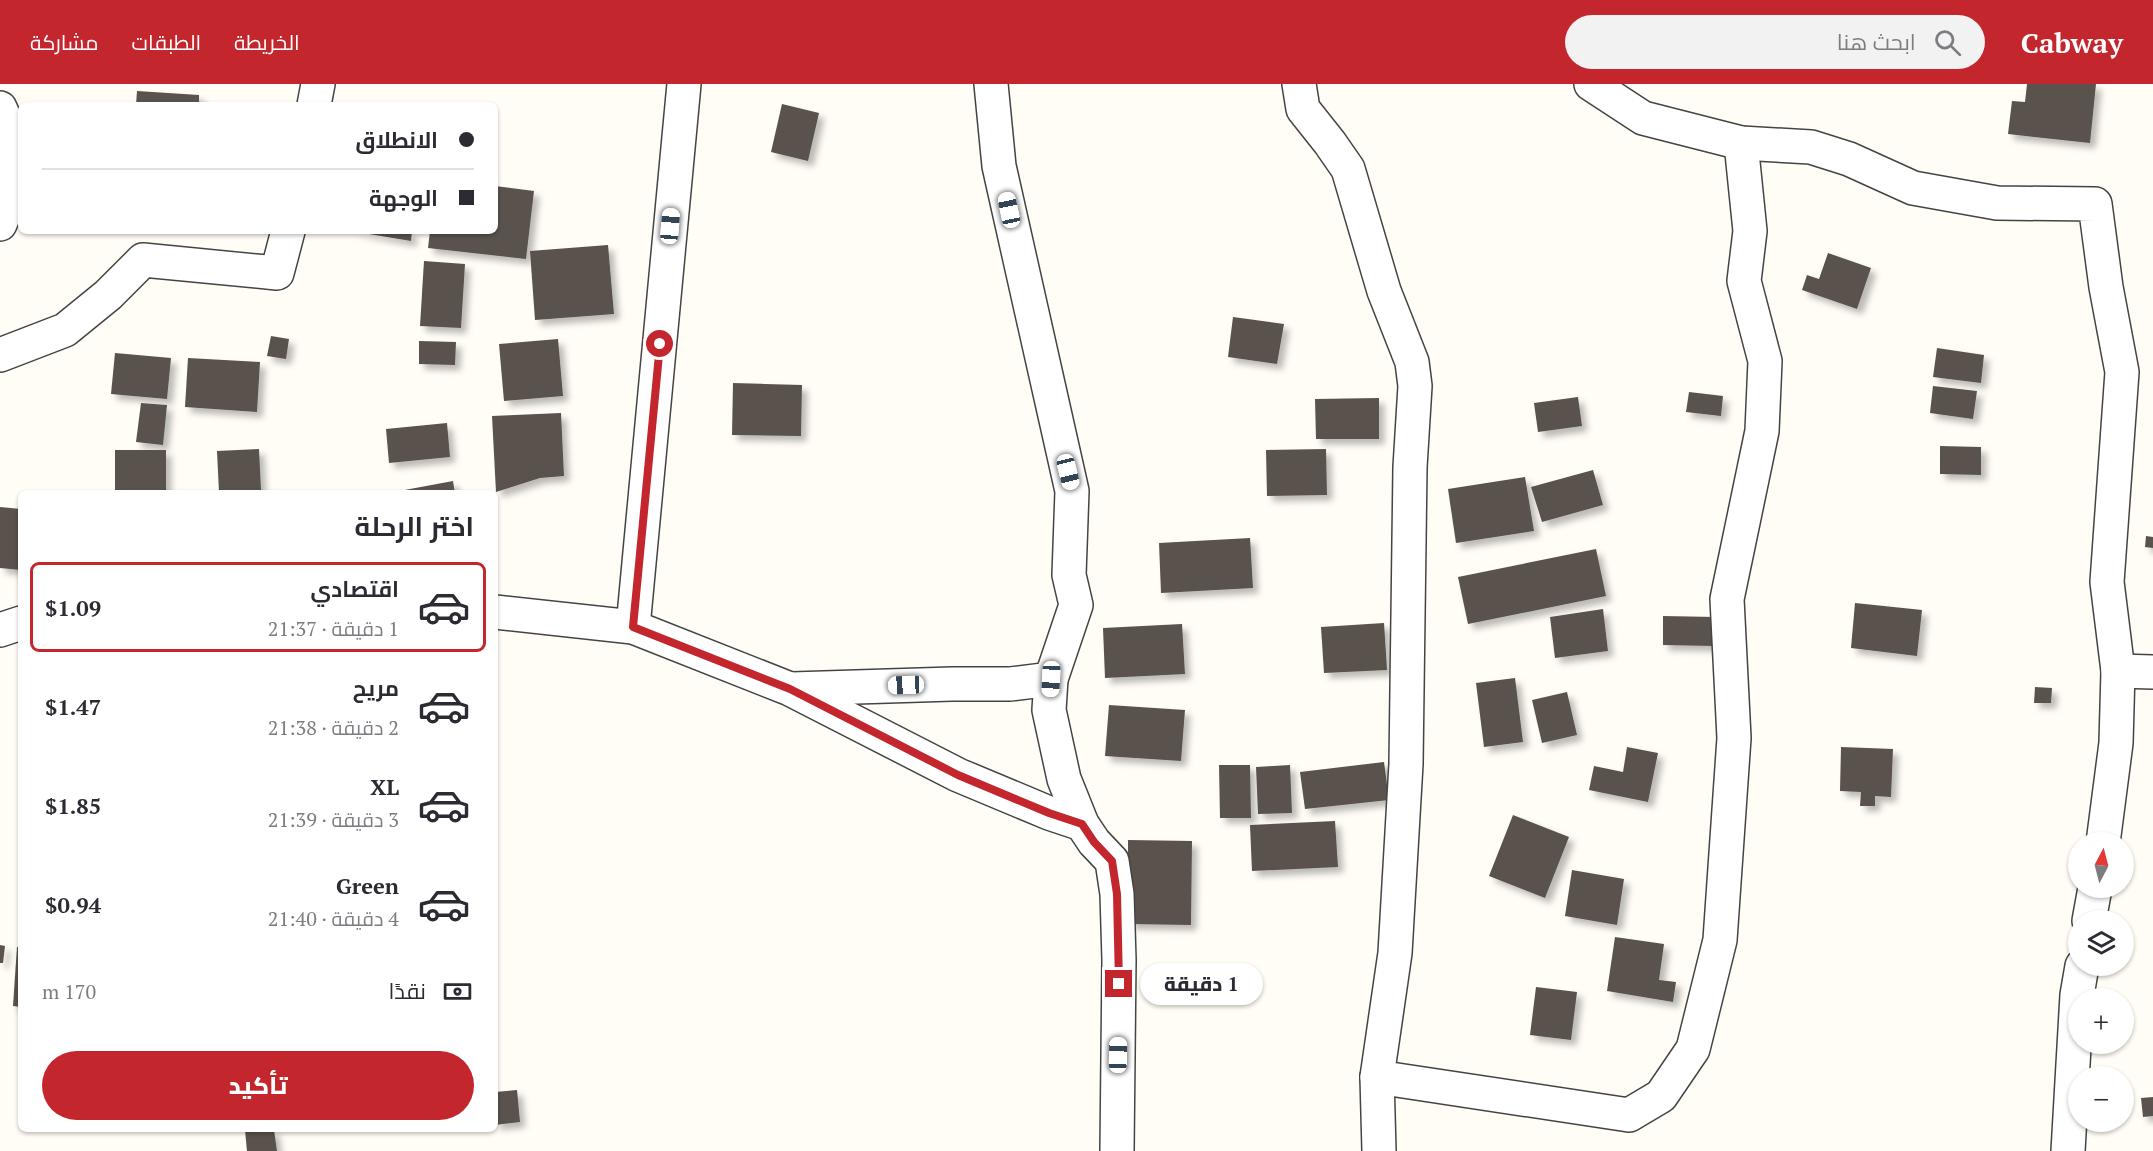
<!DOCTYPE html>
<html lang="ar">
<meta charset="utf-8">
<style>
body{margin:0;font-family:"PT Serif",Cairo,serif;background:#f2f2f3;color:#2b2b33;direction:rtl;height:100vh;display:flex;flex-direction:column;font-size:22px;white-space:nowrap}
*{box-sizing:border-box;margin:0}
p{font-size:20px;color:#7c7c81}
.icon{flex:none;width:33px;height:33px;fill:none;stroke:currentColor;stroke-width:2;stroke-linecap:round;stroke-linejoin:round}
.map{position:relative;flex:1;overflow:hidden;direction:ltr}
.panel{position:absolute;left:18px;top:406px;width:480px;height:642px;display:flex;flex-direction:column;background:#fff;border-radius:9px;box-shadow:0 2px 4px #0004;direction:rtl}
.panel>*{flex:none}
.top-card{position:absolute;left:18px;top:18px;width:480px;height:132px;border-radius:9px;box-shadow:0 2px 4px #0004;direction:rtl;display:grid;align-content:center;height:132px;padding:0 24px;background:#fff}
.needle{width:39px;rotate:7deg}
.fabs{position:absolute;left:2068px;top:748px;display:grid;gap:12px}
.fabs a{display:grid;place-items:center;width:66px;height:66px;border-radius:50%;background:#fff;box-shadow:0 2px 4px #0004;font-size:30px}
.end{position:absolute;width:27px;height:27px;margin:-14px;border:8px solid #c4262e;background:#fff;box-shadow:0 0 0 3px #fff}
.from{border-radius:50%}
.bubble{position:absolute;height:42px;border-radius:21px;background:#fff;box-shadow:0 2px 4px #0004;font-size:20px;font-weight:800;line-height:42px;text-align:center;direction:rtl}
.car{position:absolute;width:18px;height:36px;margin:-18px -9px;border-radius:8px;box-shadow:0 0 4px 2px #0007;background:linear-gradient(#fff 24%,#345 0 40%,#fff 0 76%,#345 0 86%,#fff 0)}
.top-card b{display:flex;align-items:center;gap:21px;height:57px;font-size:22px}
.top-card b+b{border-top:2px solid #e1e1e2}
.top-card i{width:15px;height:15px;background:#2b2b33}
ul{padding:0;list-style:none}
li{display:flex;align-items:center;gap:18px;height:90px;margin:0 12px 9px;padding:0 12px;border:3px solid transparent;border-radius:9px}
li div{flex:1}
li b{display:block;font-size:22px}
li em{font-style:normal;font-weight:800}
li.current{border-color:#c4262e}
li>.icon{width:54px;height:54px;stroke-width:1.5}
h2{padding:0 24px;font-size:27px;line-height:72px}
.pay{display:flex;align-items:center;gap:15px;height:66px;padding:0 24px;font-size:22px}
.pay p{margin-inline-start:auto}
.button{display:flex;gap:12px;margin-top:auto;padding:12px 24px}
.button a{flex:1;height:69px;border-radius:36px;background:#c4262e;color:#fff;font-size:24px;font-weight:800;line-height:69px;text-align:center}
header{display:flex;align-items:center;gap:36px;box-sizing:border-box;height:84px;padding:0 30px;background:#c4262e;color:#fff}
header strong{font-size:28px}
nav{display:flex;gap:33px;margin-inline-start:auto;font-size:21px}
.search{width:420px;height:54px;background:#f2f2f3;display:flex;align-items:center;gap:15px;box-sizing:border-box;padding:0 21px;border-radius:33px;color:#7c7c81;font-size:22px}
.map>svg:first-child{display:block}
.building{fill:#5a524d;filter:url(#shadow)}
.lines{fill:none;stroke-linecap:round;stroke-linejoin:round}
.street-casing{stroke:#444;stroke-width:36}
.street{stroke:#fff;stroke-width:33}
.route{stroke:#c4262e;stroke-width:8}
</style>
<header>
<strong>Cabway</strong>
<div class="search"><svg class="icon" aria-label="search" viewBox="0 0 24 24"><circle cx="10" cy="10" r="6"/><path d="M15 15l6 6"/></svg>ابحث هنا</div>
<nav><a>الخريطة</a><a>الطبقات</a><a>مشاركة</a></nav>
</header>
<div class="map">
<svg width="2153" height="1067" viewBox="0 0 2153 1067">
<defs>
<filter id="shadow"><feDropShadow dx="5.5" dy="5.5" stdDeviation="3" flood-color="#0004"/></filter>
</defs>
<rect width="100%" height="100%" fill="#fffdf5"/>
<g class="building">
<polygon points="2027,0 2096,0 2090,59 2008,50 2012,17 2025,18"/>
<polygon points="137,7 199,11 199,21 136,21"/>
<polygon points="782,20 819,29 808,77 771,68"/>
<polygon points="495,102 534,107 526,175 428,164 430,147 495,147"/>
<polygon points="351,147 412,147 411,157"/>
<polygon points="608,161 614,230 535,236 530,167"/>
<polygon points="1828,169 1871,184 1857,225 1802,206 1807,191 1819,195"/>
<polygon points="424,177 465,180 461,244 420,242"/>
<polygon points="1233,233 1284,240 1277,280 1228,273"/>
<polygon points="271,252 289,255 286,275 267,272"/>
<polygon points="558,255 563,312 504,317 499,260"/>
<polygon points="419,257 456,258 455,281 419,280"/>
<polygon points="1937,264 1984,271 1981,299 1933,293"/>
<polygon points="115,269 171,274 167,315 111,310"/>
<polygon points="188,274 260,278 257,328 185,323"/>
<polygon points="733,299 802,301 801,352 732,351"/>
<polygon points="1933,302 1977,307 1973,335 1930,329"/>
<polygon points="1689,308 1723,312 1721,332 1686,328"/>
<polygon points="1578,313 1582,342 1538,348 1534,319"/>
<polygon points="1379,314 1379,355 1316,355 1315,315"/>
<polygon points="141,319 167,321 163,361 136,358"/>
<polygon points="561,329 564,392 540,394 496,408 492,332"/>
<polygon points="447,339 450,373 389,379 386,345"/>
<polygon points="1940,362 1981,363 1981,391 1940,390"/>
<polygon points="259,365 261,406 219,408 217,367"/>
<polygon points="1326,365 1327,411 1267,412 1266,366"/>
<rect x="115" y="366" width="51" height="44"/>
<polygon points="1593,386 1603,421 1542,438 1531,403"/>
<polygon points="1525,393 1534,447 1456,459 1448,405"/>
<polygon points="453,397 455,410 394,410 394,408"/>
<polygon points="0,423 21,425 21,486 0,484"/>
<polygon points="2146,452 2153,453 2153,464 2145,463"/>
<polygon points="1250,454 1253,504 1161,509 1159,459"/>
<polygon points="1596,465 1606,512 1468,540 1458,493"/>
<polygon points="1855,519 1922,526 1917,572 1851,564"/>
<polygon points="1603,525 1608,567 1555,574 1550,533"/>
<polygon points="1663,532 1715,533 1714,562 1663,561"/>
<polygon points="1384,539 1387,586 1324,589 1321,543"/>
<polygon points="1182,540 1185,590 1105,594 1103,544"/>
<polygon points="1515,594 1523,658 1484,663 1476,599"/>
<polygon points="2035,603 2052,604 2051,619 2034,619"/>
<polygon points="1567,608 1577,651 1542,659 1532,616"/>
<polygon points="1109,621 1185,626 1181,677 1105,672"/>
<polygon points="1627,663 1658,669 1648,718 1589,706 1594,682 1623,688"/>
<polygon points="1841,663 1893,665 1891,713 1875,712 1875,722 1860,722 1861,708 1840,707"/>
<polygon points="1384,678 1389,716 1305,725 1300,688"/>
<polygon points="1219,681 1250,681 1251,734 1220,734"/>
<polygon points="1290,681 1292,729 1258,730 1256,683"/>
<polygon points="1513,731 1569,753 1545,814 1489,792"/>
<polygon points="1335,737 1338,783 1252,787 1250,741"/>
<polygon points="1128,756 1192,757 1191,841 1128,840"/>
<polygon points="1572,786 1624,795 1617,841 1565,832"/>
<polygon points="1615,853 1664,860 1659,896 1676,898 1673,918 1607,907"/>
<polygon points="0,861 5,862 3,879 0,879"/>
<polygon points="17,863 21,863 21,923 13,922"/>
<polygon points="1536,903 1577,908 1571,956 1530,951"/>
<polygon points="517,1006 520,1038 495,1041 495,1008"/>
<polygon points="2153,1013 2153,1032 2143,1033 2141,1014"/>
<polygon points="245,1046 274,1046 277,1067 247,1067"/>
</g>
<g class="lines">
<g class="street-casing">
<g id="street">
<polyline points="991,0 999,82 1072,407 1069,491 1076,521 1051,595 1049,626 1064,695 1082,740 1094,758 1112,777 1117,810 1119,876 1117,1067"/>
<polyline points="1299,0 1303,25 1330,59 1348,85 1384,207 1412,278 1415,302 1410,383 1406,680 1395,869 1377,993 1379,1067"/>
<polyline points="1591,0 1643,34 1741,59 1811,63 1849,75 1913,104 1997,119 2095,120 2106,203 2122,288 2107,498 2118,587 2116,659 2103,759"/>
<polyline points="314,21 318,0"/>
<polyline points="0,24 7,40 14,106 0,140"/>
<polyline points="0,271 65,246 108,211 143,176 277,189 288,147"/>
<polyline points="495,528 633,543 790,605 958,691 1049,729 1082,740"/>
<polyline points="633,543 684,0"/>
<polyline points="0,546 21,539"/>
<polyline points="2118,587 2153,588"/>
<polyline points="792,605 952,600 1010,600 1051,595"/>
<polyline points="2089,837 2095,804"/>
<polyline points="1377,993 1629,1031 1661,1012 1693,965 1720,856 1734,654 1727,515 1762,347 1765,277 1744,197 1750,147 1741,59"/>
<polyline points="2068,1067 2077,911 2082,882"/>
</g>
</g>
<use href="#street" class="street"/>
</g>
<g class="lines">
<polyline class="route" points="660,260 633,543 790,605 958,691 1049,729 1082,740 1094,758 1112,777 1117,810 1119,900"/>
</g>
</svg>
<div class="fabs">
<a><svg class="needle" viewBox="-14 -14 28 28"><path d="M0-13l5 13h-10z" fill="#e53935"/><path d="M0 13l5-13h-10z" fill="#7c7c81"/></svg></a>
<a><svg class="icon" aria-label="layers" viewBox="0 0 24 24"><path d="M12 4l9 5-9 5-9-5zM3 14l9 5 9-5"/></svg></a>
<a>+</a>
<a>−</a>
</div>
<i class="end from" style="left:660px;top:260px"></i>
<i class="end" style="left:1119px;top:900px"></i>
<div class="bubble" style="left:1140px;top:879px;width:123px">1 دقيقة</div>
<i class="car" style="left:1009px;top:126px;rotate:348deg"></i>
<i class="car" style="left:670px;top:142px;rotate:5deg"></i>
<i class="car" style="left:1068px;top:388px;rotate:166deg"></i>
<i class="car" style="left:1051px;top:595px;rotate:183deg"></i>
<i class="car" style="left:906px;top:601px;rotate:268deg"></i>
<i class="car" style="left:1118px;top:971px;rotate:1deg"></i>
<div class="top-card">
<b><i class="from"></i>الانطلاق</b>
<b><i></i>الوجهة</b>
</div>
<section class="panel">
<h2>اختر الرحلة</h2>
<ul>
<li class="current"><svg class="icon" aria-label="car" viewBox="0 0 24 24"><path d="M5 17H2v-5l4-1 3-4h7l3 4 3 1v5h-3M9 17h6M6 11h13"/><circle cx="7" cy="17" r="2"/><circle cx="17" cy="17" r="2"/></svg><div><b>اقتصادي</b><p>1 دقيقة · 21:37</p></div><em>$1.09</em></li>
<li><svg class="icon" aria-label="car" viewBox="0 0 24 24"><path d="M5 17H2v-5l4-1 3-4h7l3 4 3 1v5h-3M9 17h6M6 11h13"/><circle cx="7" cy="17" r="2"/><circle cx="17" cy="17" r="2"/></svg><div><b>مريح</b><p>2 دقيقة · 21:38</p></div><em>$1.47</em></li>
<li><svg class="icon" aria-label="car" viewBox="0 0 24 24"><path d="M5 17H2v-5l4-1 3-4h7l3 4 3 1v5h-3M9 17h6M6 11h13"/><circle cx="7" cy="17" r="2"/><circle cx="17" cy="17" r="2"/></svg><div><b>XL</b><p>3 دقيقة · 21:39</p></div><em>$1.85</em></li>
<li><svg class="icon" aria-label="car" viewBox="0 0 24 24"><path d="M5 17H2v-5l4-1 3-4h7l3 4 3 1v5h-3M9 17h6M6 11h13"/><circle cx="7" cy="17" r="2"/><circle cx="17" cy="17" r="2"/></svg><div><b>Green</b><p>4 دقيقة · 21:40</p></div><em>$0.94</em></li>
</ul>
<div class="pay"><svg class="icon" aria-label="cash" viewBox="0 0 24 24"><path d="M3 7h18v10H3z"/><circle cx="12" cy="12" r="2"/></svg>نقدًا<p>170 m</p></div>
<div class="button"><a>تأكيد</a></div>
</section>
</div>
